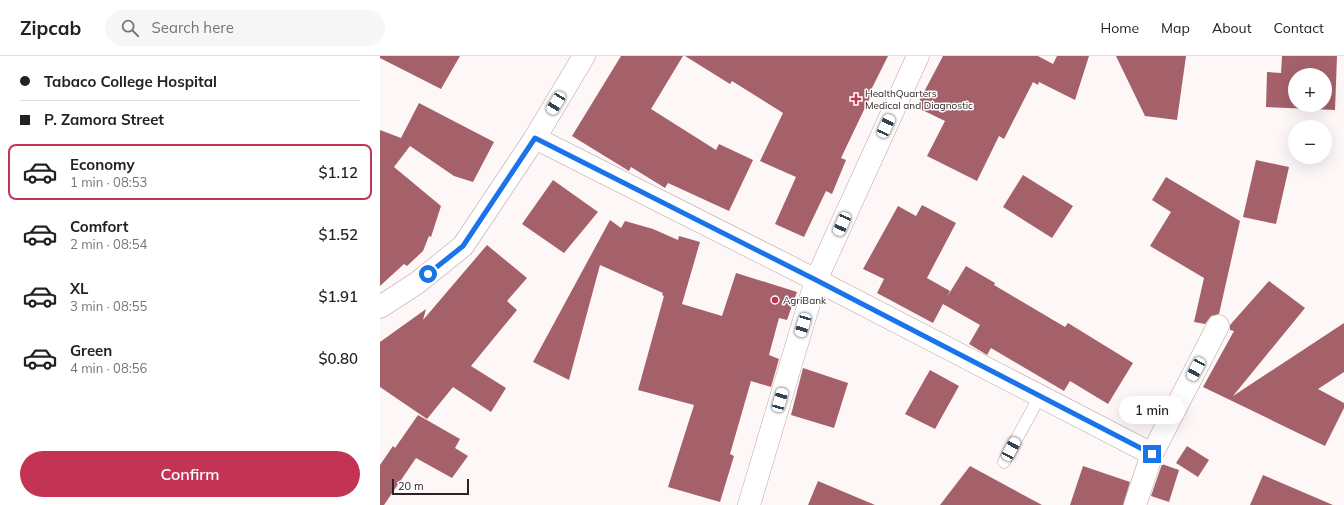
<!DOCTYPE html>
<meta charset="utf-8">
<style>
body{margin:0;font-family:Mulish,sans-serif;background:#f6f6f6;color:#222;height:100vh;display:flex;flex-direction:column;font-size:15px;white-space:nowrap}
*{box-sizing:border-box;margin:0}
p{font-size:13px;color:#767676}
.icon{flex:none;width:22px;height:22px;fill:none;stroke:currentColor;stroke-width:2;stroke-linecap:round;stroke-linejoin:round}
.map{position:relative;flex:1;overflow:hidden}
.panel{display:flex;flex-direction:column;background:#fff;width:380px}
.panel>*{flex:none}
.top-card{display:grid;align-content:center;height:88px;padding:0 20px;background:#fff}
.controls{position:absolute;left:908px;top:12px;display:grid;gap:8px}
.controls a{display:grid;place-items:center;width:44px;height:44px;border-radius:50%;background:#fff;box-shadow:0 4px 16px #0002;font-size:20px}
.scale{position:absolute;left:12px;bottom:10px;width:77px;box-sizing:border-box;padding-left:4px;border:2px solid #2f2224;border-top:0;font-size:11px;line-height:14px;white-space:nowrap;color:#2f2224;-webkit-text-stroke:3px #fff;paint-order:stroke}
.end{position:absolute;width:18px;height:18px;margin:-9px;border:5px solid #1a73e8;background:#fff;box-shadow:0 0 0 2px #fff}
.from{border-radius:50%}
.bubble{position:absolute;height:28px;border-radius:14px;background:#fff;box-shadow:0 4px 16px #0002;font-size:13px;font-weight:600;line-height:28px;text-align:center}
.car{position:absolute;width:12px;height:24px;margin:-12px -6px;border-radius:5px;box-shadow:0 0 3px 1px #0007;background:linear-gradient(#fff 24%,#345 0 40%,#fff 0 76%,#345 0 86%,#fff 0)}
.top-card b{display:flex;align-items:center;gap:14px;height:38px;font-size:15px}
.top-card b+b{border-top:1px solid #e0e0e0}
.top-card i{width:10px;height:10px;background:#222}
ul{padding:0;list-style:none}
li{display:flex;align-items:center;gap:12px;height:56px;margin:0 8px 6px;padding:0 12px;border:2px solid transparent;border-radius:8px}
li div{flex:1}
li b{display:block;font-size:15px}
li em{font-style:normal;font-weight:600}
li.on{border-color:#c33354}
li>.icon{width:36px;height:36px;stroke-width:1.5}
.primary-button{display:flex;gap:8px;margin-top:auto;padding:8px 20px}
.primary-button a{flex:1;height:46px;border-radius:24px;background:#c33354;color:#fff;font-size:16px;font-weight:600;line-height:46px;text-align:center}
header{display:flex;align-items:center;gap:24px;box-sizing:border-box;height:56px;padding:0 20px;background:#fff;border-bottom:1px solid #e0e0e0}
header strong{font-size:19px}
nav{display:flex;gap:22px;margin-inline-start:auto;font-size:14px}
.search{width:280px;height:36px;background:#f6f6f6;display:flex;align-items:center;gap:10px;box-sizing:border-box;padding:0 14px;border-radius:22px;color:#767676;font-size:15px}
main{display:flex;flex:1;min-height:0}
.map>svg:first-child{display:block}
.building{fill:#a56169;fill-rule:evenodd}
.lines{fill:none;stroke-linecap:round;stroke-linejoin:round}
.lane-casing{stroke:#c09fa2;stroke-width:13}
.street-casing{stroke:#c09fa2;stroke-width:23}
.secondary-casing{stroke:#c09fa2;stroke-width:23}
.primary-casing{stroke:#c09fa2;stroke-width:23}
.lane{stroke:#fff;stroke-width:12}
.street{stroke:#fff;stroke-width:22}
.secondary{stroke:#fff;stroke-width:22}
.primary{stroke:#fff;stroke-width:22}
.route{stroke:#1a73e8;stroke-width:5}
.poi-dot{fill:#c33354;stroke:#fff;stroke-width:1.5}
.labels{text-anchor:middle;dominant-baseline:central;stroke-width:3;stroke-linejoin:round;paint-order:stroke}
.poi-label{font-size:10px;fill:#2f2224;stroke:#fff;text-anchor:start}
</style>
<header>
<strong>Zipcab</strong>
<div class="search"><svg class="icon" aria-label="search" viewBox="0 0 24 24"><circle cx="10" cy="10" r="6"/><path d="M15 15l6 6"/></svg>Search here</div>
<nav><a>Home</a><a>Map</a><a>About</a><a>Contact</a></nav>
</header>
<main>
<section class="panel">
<div class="top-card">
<b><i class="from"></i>Tabaco College Hospital</b>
<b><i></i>P. Zamora Street</b>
</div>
<ul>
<li class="on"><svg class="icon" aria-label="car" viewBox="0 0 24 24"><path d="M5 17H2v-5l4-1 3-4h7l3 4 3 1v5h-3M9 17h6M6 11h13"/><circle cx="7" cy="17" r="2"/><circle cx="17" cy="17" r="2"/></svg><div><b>Economy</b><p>1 min · 08:53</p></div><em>$1.12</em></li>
<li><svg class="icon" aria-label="car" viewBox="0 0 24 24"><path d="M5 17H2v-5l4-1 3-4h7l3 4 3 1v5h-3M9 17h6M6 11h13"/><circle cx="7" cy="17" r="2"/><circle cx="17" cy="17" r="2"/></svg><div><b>Comfort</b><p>2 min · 08:54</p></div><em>$1.52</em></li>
<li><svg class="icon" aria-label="car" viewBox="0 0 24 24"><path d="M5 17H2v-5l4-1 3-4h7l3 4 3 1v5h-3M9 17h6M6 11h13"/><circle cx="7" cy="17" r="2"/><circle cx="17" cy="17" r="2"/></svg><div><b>XL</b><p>3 min · 08:55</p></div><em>$1.91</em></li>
<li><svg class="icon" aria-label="car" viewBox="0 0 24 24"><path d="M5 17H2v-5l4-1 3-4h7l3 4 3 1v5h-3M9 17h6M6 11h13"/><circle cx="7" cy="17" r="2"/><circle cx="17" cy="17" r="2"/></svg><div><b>Green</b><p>4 min · 08:56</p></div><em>$0.80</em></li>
</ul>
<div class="primary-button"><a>Confirm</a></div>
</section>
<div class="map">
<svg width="964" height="449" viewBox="0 0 964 449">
<rect width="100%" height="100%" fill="#fef7f7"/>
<g class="building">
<polygon points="0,0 80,0 61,33 0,2"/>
<polygon points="241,0 303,0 271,53 336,94 339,88 373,104 349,155 288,127 285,132 251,111 249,115 192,80"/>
<polygon points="305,0 508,0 491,34 493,35 461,102 466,104 452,138 446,135 424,181 395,168 416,121 380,105 403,57 352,25 350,28"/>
<polygon points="563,0 658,0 673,8 677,0 709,0 695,44 659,26 658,29 653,26 624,83 619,80 597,125 547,100 565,65 536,51"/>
<polygon points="736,0 806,0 797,64 765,60"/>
<path d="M 902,0 L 957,0 L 955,54 L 886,51 L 887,16 L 901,17 ZM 915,19 L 945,19 L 945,49 L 915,49 Z"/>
<polygon points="39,47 114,86 93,126 74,120 30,90 14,111 61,150 51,181 49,180 43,195 27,210 24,208 0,230 0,74 21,82"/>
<polygon points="876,104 909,111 896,168 863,161"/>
<polygon points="643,119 693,150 672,182 623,151"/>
<polygon points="786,121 860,165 839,258 831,260 825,268 814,266 824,222 770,190 791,156 772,144"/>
<polygon points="173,124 218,156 184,197 142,168"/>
<polygon points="542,149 576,167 547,222 570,235 567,241 586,210 615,227 614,229 685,271 688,267 753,307 728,348 690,325 684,335 611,292 607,299 589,288 600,269 563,248 553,267 497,237 504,223 483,213 518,150 536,160"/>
<polygon points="230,164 241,172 245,165 273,173 298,184 299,180 320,186 302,248 342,260 356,217 417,236 407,264 399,262 389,299 399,303 391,331 371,325 350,398 354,400 340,446 288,431 314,349 258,334 284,240 282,239 283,237 220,209 189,324 153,306"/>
<polygon points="107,189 147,222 127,245 137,254 91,310 126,332 111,356 73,331 47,363 0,331 0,286 46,253 43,264"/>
<polygon points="889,225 925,252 853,340 964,267 964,316 938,333 964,347 964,352 945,390 823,331 854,275 850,274 850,269"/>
<polygon points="423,312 468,327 454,372 411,359"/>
<polygon points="550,314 579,330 555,373 525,358"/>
<polygon points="38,359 80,383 75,392 88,400 72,422 36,402 4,449 0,449 0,409 13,390 15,392"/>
<polygon points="807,390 829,404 818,421 796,407"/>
<polygon points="782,408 799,414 789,446 771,440"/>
<polygon points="590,410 662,449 560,449"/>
<polygon points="703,410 750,426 743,449 690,449"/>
<polygon points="883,419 953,449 870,449"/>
<polygon points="438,425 495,449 428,449"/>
</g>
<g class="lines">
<g class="lane-casing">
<polyline id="lane" points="624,406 660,340"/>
</g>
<g class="street-casing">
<g id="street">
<polyline points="436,224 772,398"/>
<polyline points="755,449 772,398 838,270"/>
</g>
</g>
<g class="secondary-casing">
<g id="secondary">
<polyline points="155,82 436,224"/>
<polyline points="369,449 436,224 538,0"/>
</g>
</g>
<g class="primary-casing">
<polyline id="primary" points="0,251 37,227 83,190 155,82 204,0"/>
</g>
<use href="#lane" class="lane"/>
<use href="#street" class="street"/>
<use href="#secondary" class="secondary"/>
<use href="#primary" class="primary"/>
</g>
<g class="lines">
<polyline class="route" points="48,218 83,190 155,82 436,224 772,398"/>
</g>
<g class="poi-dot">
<path d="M474 37h4v4h4v4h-4v4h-4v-4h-4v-4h4z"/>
<circle cx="395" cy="244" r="4"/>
</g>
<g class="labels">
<g class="poi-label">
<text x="485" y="37">HealthQuarters<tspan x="485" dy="12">Medical and Diagnostic</tspan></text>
<text x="403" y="244">AgriBank</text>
</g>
</g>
</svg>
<div class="controls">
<a>+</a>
<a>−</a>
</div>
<div class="scale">20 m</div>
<i class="end from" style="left:48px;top:218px"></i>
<i class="end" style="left:772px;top:398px"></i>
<div class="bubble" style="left:739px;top:340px;width:66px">1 min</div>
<i class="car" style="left:176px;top:47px;rotate:211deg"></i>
<i class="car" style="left:506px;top:70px;rotate:25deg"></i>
<i class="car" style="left:462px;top:168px;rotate:204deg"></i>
<i class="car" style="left:423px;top:269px;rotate:197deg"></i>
<i class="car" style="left:816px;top:313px;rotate:208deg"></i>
<i class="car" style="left:400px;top:344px;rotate:16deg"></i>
<i class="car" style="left:631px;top:393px;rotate:28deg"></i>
</div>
</main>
